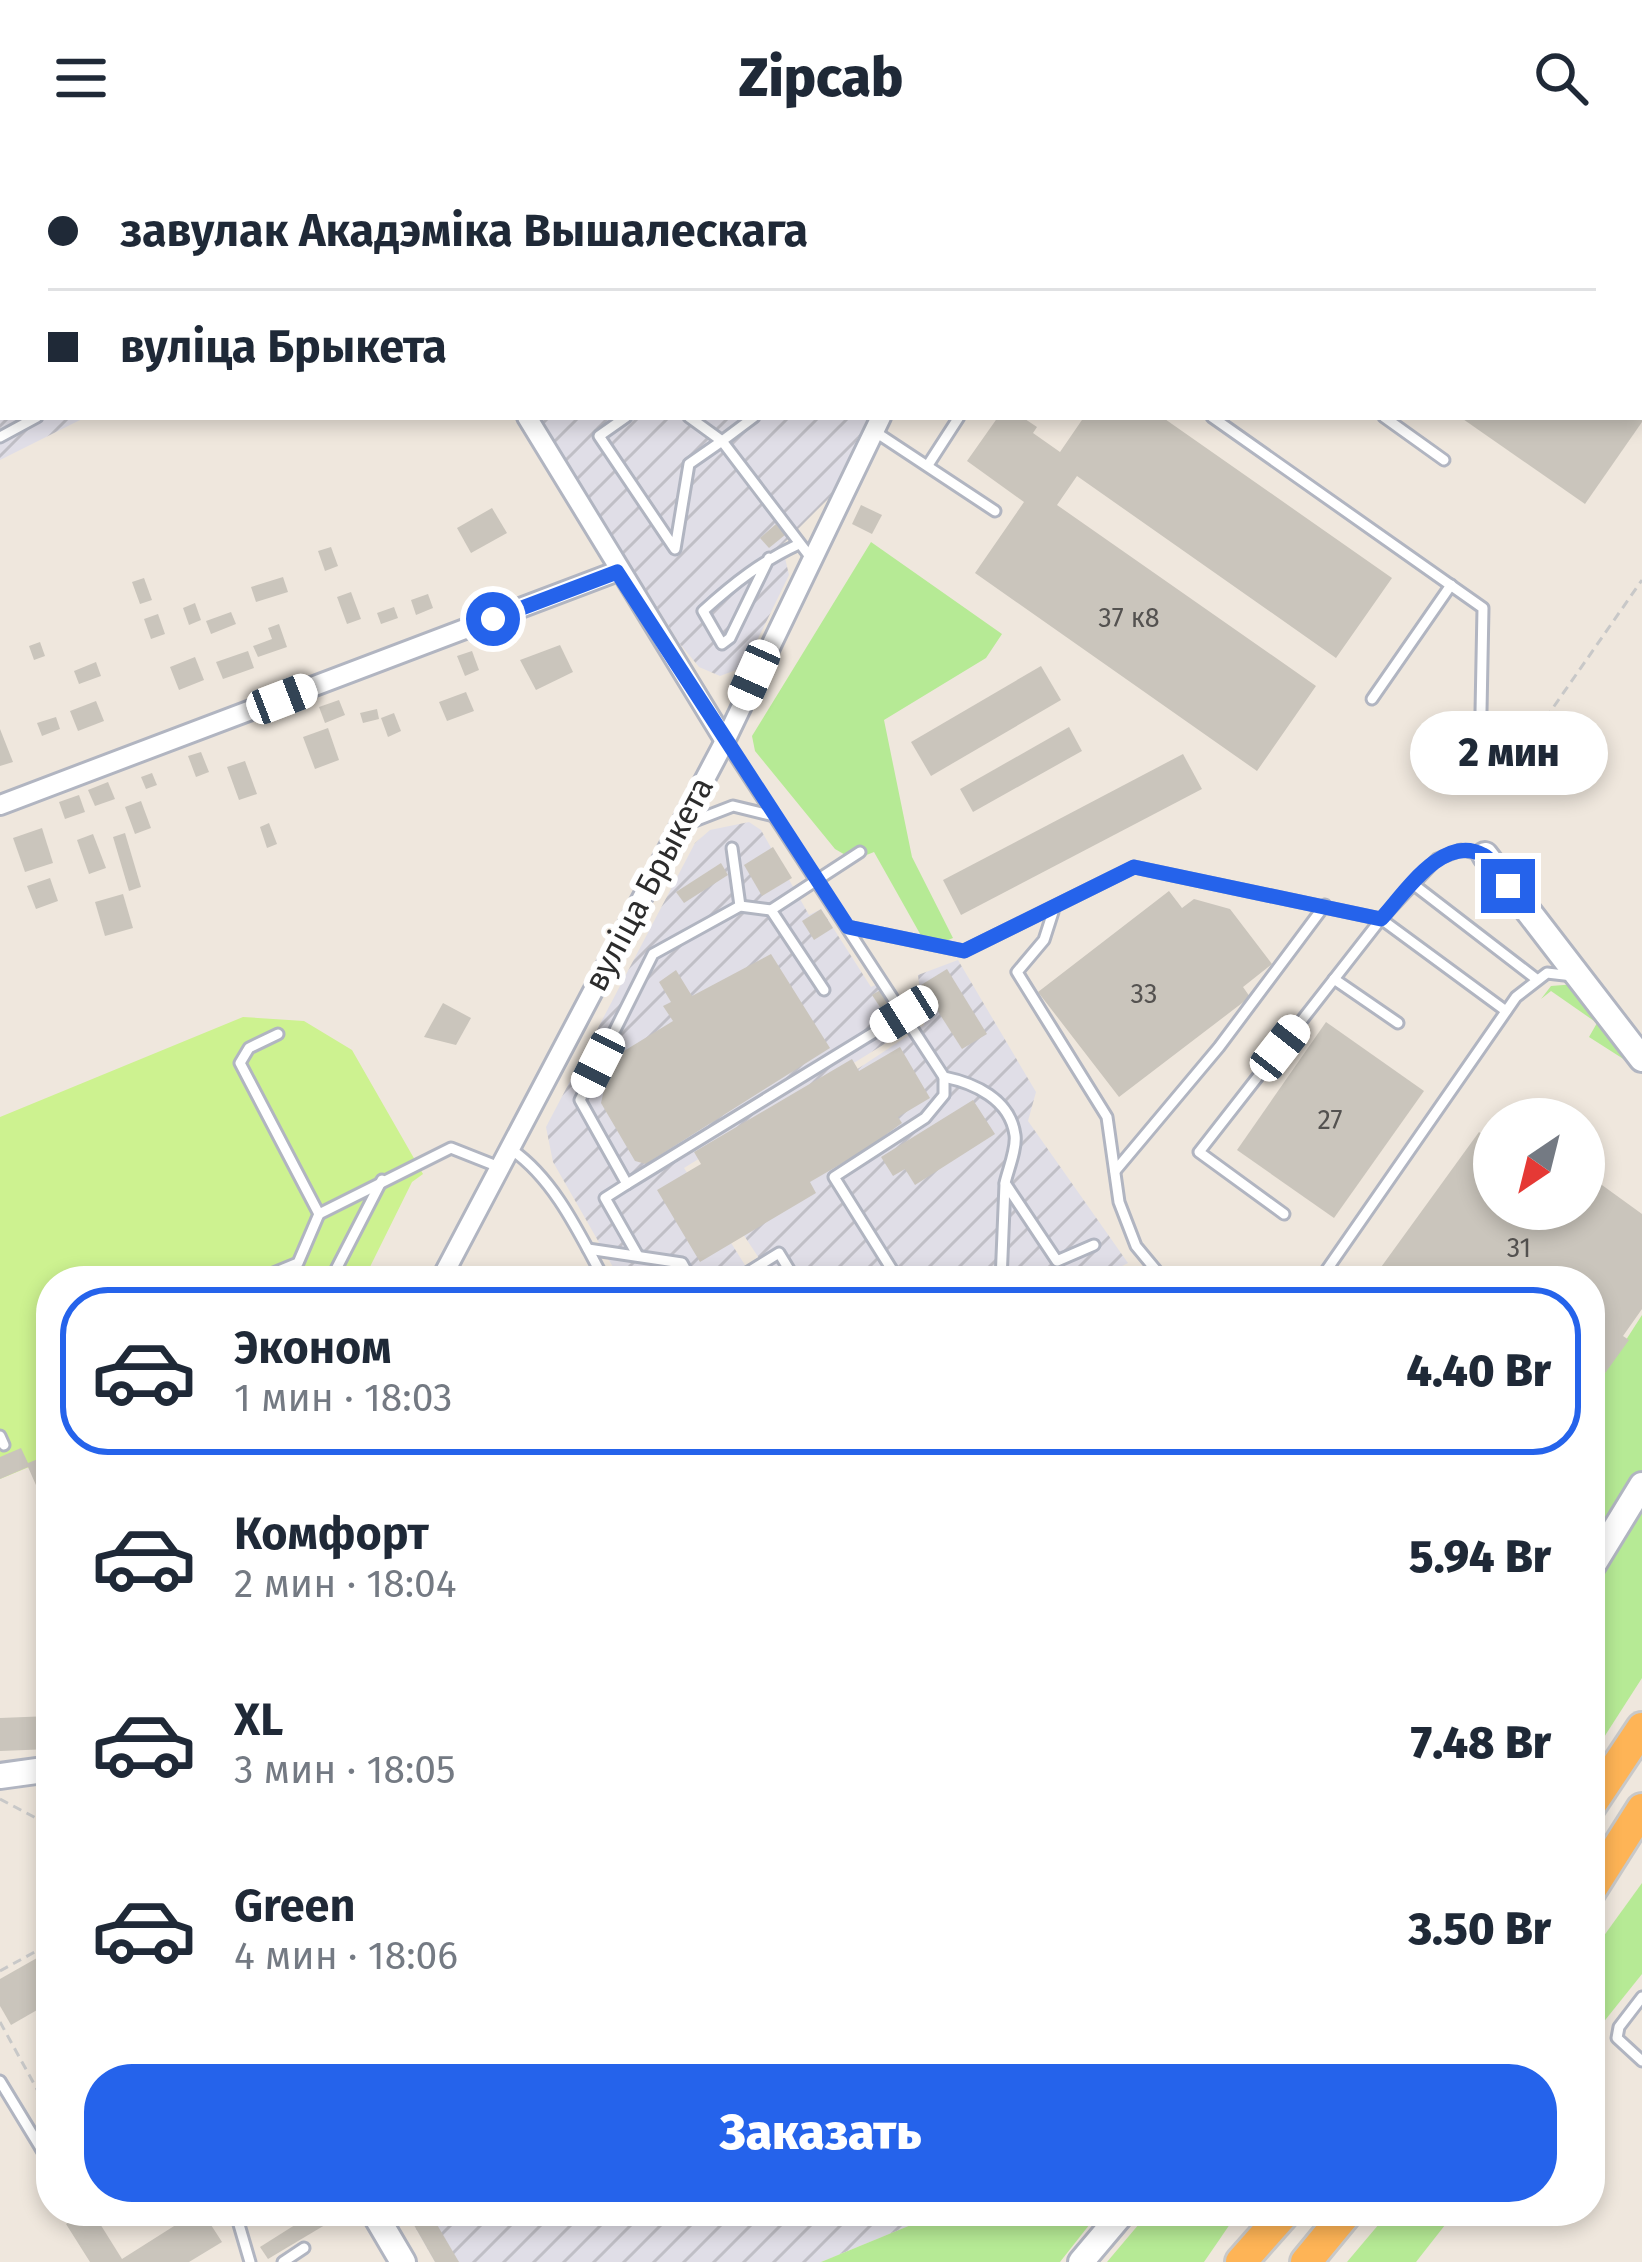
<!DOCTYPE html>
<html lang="ru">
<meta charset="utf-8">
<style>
body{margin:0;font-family:"Fira Sans",sans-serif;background:#f6f6f7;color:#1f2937;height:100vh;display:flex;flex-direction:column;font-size:45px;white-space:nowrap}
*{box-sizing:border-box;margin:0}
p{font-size:39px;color:#747a83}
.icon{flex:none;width:66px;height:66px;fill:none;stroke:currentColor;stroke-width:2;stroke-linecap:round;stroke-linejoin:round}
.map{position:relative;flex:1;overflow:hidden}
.sheet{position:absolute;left:36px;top:1110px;width:1569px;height:960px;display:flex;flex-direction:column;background:#fff;border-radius:48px;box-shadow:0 6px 18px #0003}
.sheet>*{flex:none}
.top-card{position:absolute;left:0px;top:0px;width:1644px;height:264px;box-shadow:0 6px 18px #0003;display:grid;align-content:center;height:264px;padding:0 48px;background:#fff}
.needle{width:78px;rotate:215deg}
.controls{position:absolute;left:1473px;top:942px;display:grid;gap:24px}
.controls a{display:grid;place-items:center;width:132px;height:132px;border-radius:50%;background:#fff;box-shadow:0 6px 18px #0003;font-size:60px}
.end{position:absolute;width:54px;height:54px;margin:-27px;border:15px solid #2563eb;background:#fff;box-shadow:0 0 0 6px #fff}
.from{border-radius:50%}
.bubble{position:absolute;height:84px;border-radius:42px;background:#fff;box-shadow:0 6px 18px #0003;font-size:39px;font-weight:800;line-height:84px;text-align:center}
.car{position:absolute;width:36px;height:72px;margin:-36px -18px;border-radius:15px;box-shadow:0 0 9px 3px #0007;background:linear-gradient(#fff 24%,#345 0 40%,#fff 0 76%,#345 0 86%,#fff 0)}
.top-card b{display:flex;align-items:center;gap:42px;height:114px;font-size:45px}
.top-card b+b{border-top:3px solid #e0e1e3}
.top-card i{width:30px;height:30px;background:#1f2937}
ul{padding:21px 0 0;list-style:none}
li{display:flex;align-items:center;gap:36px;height:168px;margin:0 24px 18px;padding:0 24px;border:6px solid transparent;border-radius:48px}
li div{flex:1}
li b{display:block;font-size:45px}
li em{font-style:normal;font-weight:800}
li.active{border-color:#2563eb}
li>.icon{width:108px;height:108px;stroke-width:1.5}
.cta{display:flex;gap:24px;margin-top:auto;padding:24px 48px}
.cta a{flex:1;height:138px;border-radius:48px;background:#2563eb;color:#fff;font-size:48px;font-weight:800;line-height:138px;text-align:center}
header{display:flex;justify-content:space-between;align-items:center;height:156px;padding:0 48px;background:#fff;font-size:54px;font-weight:800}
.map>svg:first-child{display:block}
.industrial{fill:url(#industrial-furrows)}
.grass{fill:#b6ea95}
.pitch{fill:#cdf290}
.building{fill:#cac5bc}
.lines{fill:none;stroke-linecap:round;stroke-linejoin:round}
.service-casing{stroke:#b1b5c1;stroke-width:15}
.minor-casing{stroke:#b1b5c1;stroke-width:24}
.tertiary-casing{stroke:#b1b5c1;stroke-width:30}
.trunk-casing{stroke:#c8c8c8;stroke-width:36}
.path{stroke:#c8c8c8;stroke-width:3;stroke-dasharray:9 6;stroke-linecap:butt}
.service{stroke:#fff;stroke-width:9}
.minor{stroke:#fff;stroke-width:18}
.tertiary{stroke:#fff;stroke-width:24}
.trunk{stroke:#feb456;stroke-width:30}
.route{stroke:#2563eb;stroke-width:15}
.labels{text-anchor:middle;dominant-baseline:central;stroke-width:12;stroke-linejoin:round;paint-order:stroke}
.number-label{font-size:27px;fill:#545250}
.street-label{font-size:33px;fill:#2c2c2c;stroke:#fff}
</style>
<header><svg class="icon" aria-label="menu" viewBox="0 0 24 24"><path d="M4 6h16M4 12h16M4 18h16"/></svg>Zipcab<svg class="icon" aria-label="search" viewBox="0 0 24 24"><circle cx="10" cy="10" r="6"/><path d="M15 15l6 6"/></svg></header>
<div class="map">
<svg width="1642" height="2106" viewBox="0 0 1642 2106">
<defs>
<pattern id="industrial-furrows" width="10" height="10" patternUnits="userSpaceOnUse" patternTransform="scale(3)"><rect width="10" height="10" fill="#e0dee7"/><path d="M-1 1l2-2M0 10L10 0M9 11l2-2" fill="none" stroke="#c0bfc6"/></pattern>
</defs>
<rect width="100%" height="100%" fill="#efe7dd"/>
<g class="industrial">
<polygon points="0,0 199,3 3,3 3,261 86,261 0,304"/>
<polygon points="662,0 975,0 975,3 657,3"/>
<polygon points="539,261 868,261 829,342 782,389 789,419 750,499 736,514 720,520 699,511 680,488"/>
<polygon points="749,666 761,674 809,759 821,753 871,831 884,825 912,871 684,1012 755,1125 621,1125 553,1006 546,971 695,687 710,674"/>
<polygon points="958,804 1036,936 1028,965 1128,1107 1093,1125 774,1125 702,1016 924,869 918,819"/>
<polygon points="406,2055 945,2055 821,2106 435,2106"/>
</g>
<g class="grass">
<polygon points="871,386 1002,478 986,502 884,564 912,701 953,782 928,792 874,696 854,704 835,693 755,595 752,580"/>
<polygon points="1576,828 1630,897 1625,904 1589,881 1597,867 1551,835 1541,843 1551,830"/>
<polygon points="1642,1159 1642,1315 1590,1398 1590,1240"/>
<polygon points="1642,1351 1642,1522 1590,1603 1590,1429"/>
<polygon points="1642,1727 1642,1818 1590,1883 1590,1799"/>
<polygon points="945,2055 1097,2055 1097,2059 1060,2106 821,2106"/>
<polygon points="1150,2055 1239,2055 1204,2106 1107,2106"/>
<polygon points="1390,2055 1456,2055 1416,2106 1347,2106"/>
</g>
<polygon class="pitch" points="243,861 304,865 352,894 423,1018 412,1026 363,1125 51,1125 51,1363 29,1311 0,1323 0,961"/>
<g class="building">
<polygon points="998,261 1022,261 1037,271 1033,277 1060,296 1084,261 1162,261 1392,422 1336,502 1077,320 1057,349 1316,530 1257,615 975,417 1024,346 967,305"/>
<polygon points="1460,261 1642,261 1642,266 1585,348"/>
<polygon points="861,349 882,359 872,378 852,368"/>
<polygon points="492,352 507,377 471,397 457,372"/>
<polygon points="776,368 785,379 769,392 760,382"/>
<polygon points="331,391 338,410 325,415 318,395"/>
<polygon points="283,421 288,436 256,446 251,431"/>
<polygon points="144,422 152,444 140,448 132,426"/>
<polygon points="351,436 361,463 347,468 337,441"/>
<polygon points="428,438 433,452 416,459 411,444"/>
<polygon points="195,447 201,464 189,469 183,452"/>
<polygon points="394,451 398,462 381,468 377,457"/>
<polygon points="231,456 236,468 211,478 206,465"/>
<polygon points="158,458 165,478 151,483 144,463"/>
<polygon points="279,468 287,491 258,501 253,490 272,483 268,472"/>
<polygon points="40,486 45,500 34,504 29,490"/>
<polygon points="560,489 573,516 536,534 520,504"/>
<polygon points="248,495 254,512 223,523 216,506"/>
<polygon points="472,495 479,514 465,520 457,500"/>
<polygon points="195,501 204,524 179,534 170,511"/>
<polygon points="96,506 101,520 79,528 74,515"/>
<polygon points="1041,510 1061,544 931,620 911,586"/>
<polygon points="466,536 474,555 447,565 439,546"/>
<polygon points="339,544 345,559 325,567 319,551"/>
<polygon points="96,545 104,565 78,575 70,555"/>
<polygon points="377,553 379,563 363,567 360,557"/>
<polygon points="394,557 401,575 388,581 381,562"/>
<polygon points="56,561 60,573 42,580 37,567"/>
<polygon points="1069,571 1082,595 973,656 960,633"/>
<polygon points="328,572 339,604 315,613 303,581"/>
<polygon points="0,573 13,606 0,610"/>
<polygon points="201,596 209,616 196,621 188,600"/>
<polygon points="1183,598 1202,633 961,759 943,724"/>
<polygon points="245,605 257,638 239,644 227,611"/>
<polygon points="152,617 157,629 146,633 141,621"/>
<polygon points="108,626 115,643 95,650 88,634"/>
<polygon points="79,639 85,656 65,663 59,646"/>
<polygon points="141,645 151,672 135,678 125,651"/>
<polygon points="269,667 277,688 267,692 260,671"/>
<polygon points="42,672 53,707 25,716 13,682"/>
<polygon points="125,677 141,731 129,735 113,681"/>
<polygon points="93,678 106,712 89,718 77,684"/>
<polygon points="773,691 792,722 762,740 744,709"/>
<polygon points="721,707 728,719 684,747 676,736"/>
<polygon points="50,722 58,745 36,753 27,730"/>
<polygon points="1169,735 1182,752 1194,743 1230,753 1272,808 1243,831 1250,841 1119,941 1038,836"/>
<polygon points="123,738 133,772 105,780 95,746"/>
<polygon points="821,753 833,772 814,784 802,765"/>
<polygon points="771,798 830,892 646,1008 635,1005 601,947 607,920 624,895 673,865 663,850 671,846 659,826 676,814 692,840"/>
<polygon points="947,813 987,878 962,893 921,829"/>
<polygon points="882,833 894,851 884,857 872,839"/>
<polygon points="443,847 471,862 456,889 424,881"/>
<polygon points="1326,866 1424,935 1334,1062 1237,994"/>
<polygon points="900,891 930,942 898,961 902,967 865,994 810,1026 816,1037 700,1106 657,1034 701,1008 694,996 852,903 859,915"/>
<polygon points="973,944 995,978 915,1029 905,1013 893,1020 881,1001"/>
<polygon points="1494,968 1494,1053 1584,1053 1584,1016 1642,1058 1642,1153 1623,1180 1629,1184 1590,1238 1590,1125 1371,1125 1479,976 1485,980"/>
<polygon points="21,1292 28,1307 43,1301 51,1319 51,1363 28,1311 0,1323 0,1301"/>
<polygon points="50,1560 51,1593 0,1595 0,1562"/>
<polygon points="51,1794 51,1846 11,1869 0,1850 0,1823"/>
<polygon points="86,2055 92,2055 122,2103 182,2065 175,2055 202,2055 222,2086 189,2106 90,2106 66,2068"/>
<polygon points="317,2055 340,2060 268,2103 260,2091"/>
<polygon points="406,2055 429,2055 459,2106 435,2106"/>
</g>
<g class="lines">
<g class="service-casing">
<g id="service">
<polyline points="152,0 154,3"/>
<polyline points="913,0 916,3"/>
<polyline points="1017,0 1021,3"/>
<polyline points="783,3 788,0"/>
<polyline points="1392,3 1394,0"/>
<polyline points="0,52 3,51"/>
<polyline points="626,261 599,280 675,393 689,308 722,285 689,261"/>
<polyline points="754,261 722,285 811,402"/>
<polyline points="1212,261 1483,452 1480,607"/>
<polyline points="1384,261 1444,304"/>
<polyline points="874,275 995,355"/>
<polyline points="0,281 37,261"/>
<polyline points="928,309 959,261"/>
<path d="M 769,402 L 730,482 L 722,488 L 703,455 C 734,427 762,405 799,388"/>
<polyline points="1372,543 1451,429"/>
<path d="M 725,585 L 944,921 C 974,927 1010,943 1015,979 C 1017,992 1008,1014 1005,1027 L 1057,1105 L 1094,1089"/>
<polyline points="684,669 733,650 774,660"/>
<polyline points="732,692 740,750"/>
<polyline points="1413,728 1535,822"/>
<polyline points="771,754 824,834"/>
<polyline points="1053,756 1044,784 1017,816 1107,961 1119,1046 1136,1090 1165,1125"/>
<polyline points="848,771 964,795 1134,711 1381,763 1506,855"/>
<polyline points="1334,823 1398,867"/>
<polyline points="278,878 249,892 240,907 319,1058 451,992 499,1011"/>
<path d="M 512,994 C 555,1024 580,1079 605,1125"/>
<polyline points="1115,1015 1219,891 1325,749"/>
<polyline points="627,1028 904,858"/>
<polyline points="1284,1058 1199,996 1381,763 1437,703 1461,694 1485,699"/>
<polyline points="588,1093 682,1107 692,1125"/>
<polyline points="638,1100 605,1042 627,1028 580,944 653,798 740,750 771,754 860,696"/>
<polyline points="254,1125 298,1107 319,1058"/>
<polyline points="330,1125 382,1024"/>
<polyline points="734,1125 779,1097 796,1125"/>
<polyline points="899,1125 834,1021 925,962 944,939 944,921"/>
<polyline points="1001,1125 1005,1028"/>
<polyline points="1319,1125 1516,841 1547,817 1573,820"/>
<polyline points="0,1280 4,1289"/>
<polyline points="1642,1841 1619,1871 1617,1882 1642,1905"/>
<polyline points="0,1925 51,2009"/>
<polyline points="235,2055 250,2106"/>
<polyline points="719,2055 735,2061 745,2055"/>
<polyline points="283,2106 304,2092"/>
</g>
</g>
<g class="minor-casing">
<g id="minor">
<polyline points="369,0 371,3"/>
<polyline points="1004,3 1006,0"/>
<polyline points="527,261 725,585"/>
<polyline points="0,649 618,415"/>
<polyline points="440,1125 725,585 881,261"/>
</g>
</g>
<g class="tertiary-casing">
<g id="tertiary">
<polyline points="1485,699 1642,903"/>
<polyline points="1590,1414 1642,1329"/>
<polyline points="0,1620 51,1613"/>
<polyline points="373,2055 403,2106"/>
<polyline points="1081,2106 1124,2055"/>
</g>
</g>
<g class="trunk-casing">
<g id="trunk">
<polyline points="1590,1650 1642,1572"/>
<polyline points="1590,1735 1642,1653"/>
<polyline points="1241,2106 1286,2055"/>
<polyline points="1306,2106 1348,2055"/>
</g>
</g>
<g class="path">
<polyline points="1491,616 1502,625 1642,424"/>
<polyline points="0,1643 51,1670"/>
<polyline points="0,1815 51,1787"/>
<polyline points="0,1866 49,1955"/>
</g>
<use href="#service" class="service"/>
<use href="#minor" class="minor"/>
<use href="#tertiary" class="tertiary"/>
<use href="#trunk" class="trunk"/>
</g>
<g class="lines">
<path class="route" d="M 493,463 L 617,416 L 848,771 L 964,795 L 1134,711 L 1381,763 C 1404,738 1443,677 1483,699 C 1493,704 1501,721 1508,730"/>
</g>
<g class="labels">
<g class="number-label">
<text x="1129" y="462">37 к8</text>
<text x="1144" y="838">33</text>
<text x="1330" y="964">27</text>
<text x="1519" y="1092">31</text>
</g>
<g class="street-label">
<text transform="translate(649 728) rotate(-62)">вуліца Брыкета</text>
</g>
</g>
</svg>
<div class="controls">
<a><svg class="needle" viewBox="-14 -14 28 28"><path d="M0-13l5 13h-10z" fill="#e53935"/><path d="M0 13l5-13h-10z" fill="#747a83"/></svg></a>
</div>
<i class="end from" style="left:493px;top:463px"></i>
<i class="end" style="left:1508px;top:730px"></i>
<div class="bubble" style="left:1410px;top:555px;width:198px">2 мин</div>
<i class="car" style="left:754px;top:519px;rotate:204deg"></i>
<i class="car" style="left:282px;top:543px;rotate:69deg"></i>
<i class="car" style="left:904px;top:858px;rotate:238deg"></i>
<i class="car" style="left:1280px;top:892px;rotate:38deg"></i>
<i class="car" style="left:598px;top:907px;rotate:207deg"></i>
<div class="top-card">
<b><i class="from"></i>завулак Акадэміка Вышалескага</b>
<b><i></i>вуліца Брыкета</b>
</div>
<section class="sheet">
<ul>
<li class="active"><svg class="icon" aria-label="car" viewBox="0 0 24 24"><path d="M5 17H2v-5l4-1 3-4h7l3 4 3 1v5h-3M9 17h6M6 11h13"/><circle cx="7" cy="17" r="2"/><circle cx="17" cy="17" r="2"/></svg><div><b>Эконом</b><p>1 мин · 18:03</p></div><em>4.40 Br</em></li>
<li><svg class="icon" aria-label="car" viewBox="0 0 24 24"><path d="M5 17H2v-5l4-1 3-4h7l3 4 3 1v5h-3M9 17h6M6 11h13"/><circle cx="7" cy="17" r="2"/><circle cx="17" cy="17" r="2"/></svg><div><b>Комфорт</b><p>2 мин · 18:04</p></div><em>5.94 Br</em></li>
<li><svg class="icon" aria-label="car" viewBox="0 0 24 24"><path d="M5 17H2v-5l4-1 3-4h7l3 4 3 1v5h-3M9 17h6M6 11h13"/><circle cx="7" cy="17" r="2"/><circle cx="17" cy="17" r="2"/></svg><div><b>XL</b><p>3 мин · 18:05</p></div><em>7.48 Br</em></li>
<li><svg class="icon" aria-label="car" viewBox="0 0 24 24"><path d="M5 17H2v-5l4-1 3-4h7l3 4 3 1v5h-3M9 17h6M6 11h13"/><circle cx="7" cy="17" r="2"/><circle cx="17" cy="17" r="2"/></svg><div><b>Green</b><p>4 мин · 18:06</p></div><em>3.50 Br</em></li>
</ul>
<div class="cta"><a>Заказать</a></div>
</section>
</div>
